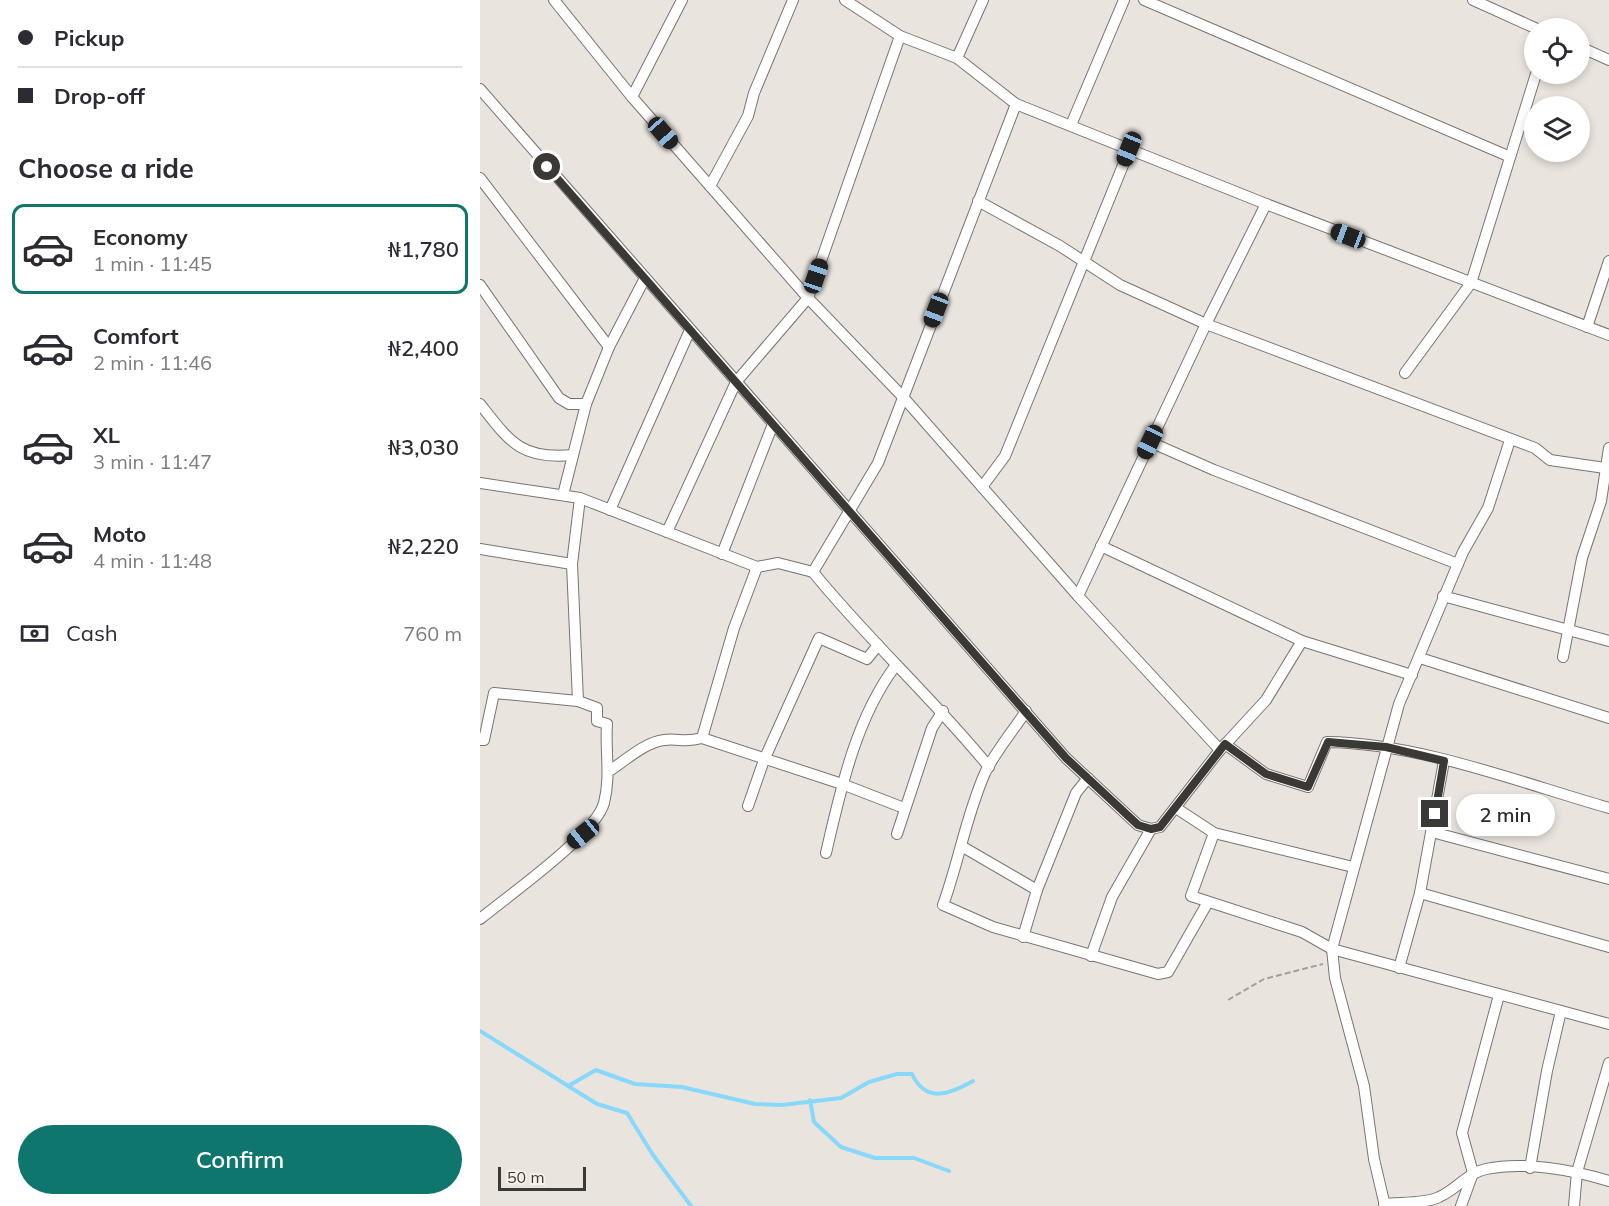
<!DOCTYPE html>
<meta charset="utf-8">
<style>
body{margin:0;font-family:Mulish,sans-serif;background:#f7f7f7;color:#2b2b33;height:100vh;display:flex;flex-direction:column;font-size:22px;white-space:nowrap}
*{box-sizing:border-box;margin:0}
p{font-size:20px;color:#7c7c81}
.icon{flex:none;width:33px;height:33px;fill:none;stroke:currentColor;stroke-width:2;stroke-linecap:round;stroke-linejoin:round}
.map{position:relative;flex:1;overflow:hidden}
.panel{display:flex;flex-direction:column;background:#fff;width:480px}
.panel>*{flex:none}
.banner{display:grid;align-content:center;height:132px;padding:0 18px;background:#fff}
.fabs{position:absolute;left:1044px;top:18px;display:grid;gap:12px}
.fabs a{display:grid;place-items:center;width:66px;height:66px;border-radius:50%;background:#fff;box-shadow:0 3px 9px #0003;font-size:30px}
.scale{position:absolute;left:18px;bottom:15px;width:88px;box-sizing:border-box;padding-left:6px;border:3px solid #3b3936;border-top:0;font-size:16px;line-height:21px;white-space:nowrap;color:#3b3936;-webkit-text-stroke:4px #f7f1eb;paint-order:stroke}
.end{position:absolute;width:27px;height:27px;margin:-14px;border:8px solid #3b3936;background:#fff;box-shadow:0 0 0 3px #fff}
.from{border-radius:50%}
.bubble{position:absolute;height:42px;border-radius:21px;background:#fff;box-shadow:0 3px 9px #0003;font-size:20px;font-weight:600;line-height:42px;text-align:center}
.car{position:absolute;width:18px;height:36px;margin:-18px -9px;border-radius:8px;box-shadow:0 0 4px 2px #0007;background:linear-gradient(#222 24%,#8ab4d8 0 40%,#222 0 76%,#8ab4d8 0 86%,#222 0)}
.banner b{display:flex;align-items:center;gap:21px;height:57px;font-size:22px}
.banner b+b{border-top:2px solid #e1e1e2}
.banner i{width:15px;height:15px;background:#2b2b33}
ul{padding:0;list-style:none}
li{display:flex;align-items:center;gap:18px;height:90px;margin:0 12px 9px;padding:0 6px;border:3px solid transparent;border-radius:12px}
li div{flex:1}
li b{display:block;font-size:22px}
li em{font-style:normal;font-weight:600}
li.active{border-color:#0f766e}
li>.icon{width:54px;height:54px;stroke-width:1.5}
h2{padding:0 18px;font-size:27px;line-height:72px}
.pay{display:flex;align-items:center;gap:15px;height:66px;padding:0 18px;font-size:22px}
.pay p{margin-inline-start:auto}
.button{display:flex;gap:12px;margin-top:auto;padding:12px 18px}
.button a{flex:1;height:69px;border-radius:36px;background:#0f766e;color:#fff;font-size:24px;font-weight:600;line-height:69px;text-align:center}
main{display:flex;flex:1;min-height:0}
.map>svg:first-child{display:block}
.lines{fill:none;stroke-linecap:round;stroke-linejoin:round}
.stream{stroke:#87d8fa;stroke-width:4}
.street-casing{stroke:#79746f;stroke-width:12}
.path{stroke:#a49f9a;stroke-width:2;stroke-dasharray:6 3;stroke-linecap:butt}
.street{stroke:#fff;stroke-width:10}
.route{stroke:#3b3936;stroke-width:8}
</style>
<main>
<section class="panel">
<div class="banner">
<b><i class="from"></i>Pickup</b>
<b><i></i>Drop-off</b>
</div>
<h2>Choose a ride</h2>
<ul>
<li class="active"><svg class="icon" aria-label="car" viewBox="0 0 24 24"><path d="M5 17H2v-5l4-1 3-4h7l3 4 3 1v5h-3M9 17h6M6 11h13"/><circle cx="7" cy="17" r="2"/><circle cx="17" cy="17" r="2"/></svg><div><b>Economy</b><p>1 min · 11:45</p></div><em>₦1,780</em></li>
<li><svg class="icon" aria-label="car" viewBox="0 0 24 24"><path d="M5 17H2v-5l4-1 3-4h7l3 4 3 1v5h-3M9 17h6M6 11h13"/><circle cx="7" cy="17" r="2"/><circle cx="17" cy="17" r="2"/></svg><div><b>Comfort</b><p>2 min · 11:46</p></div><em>₦2,400</em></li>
<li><svg class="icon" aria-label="car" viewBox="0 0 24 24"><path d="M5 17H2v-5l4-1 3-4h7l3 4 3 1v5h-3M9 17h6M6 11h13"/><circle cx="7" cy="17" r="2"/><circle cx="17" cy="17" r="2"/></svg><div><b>XL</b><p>3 min · 11:47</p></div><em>₦3,030</em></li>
<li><svg class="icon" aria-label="car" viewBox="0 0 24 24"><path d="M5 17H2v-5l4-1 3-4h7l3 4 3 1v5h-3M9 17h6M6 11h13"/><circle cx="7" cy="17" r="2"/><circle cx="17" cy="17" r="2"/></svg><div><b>Moto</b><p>4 min · 11:48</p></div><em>₦2,220</em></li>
</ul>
<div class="pay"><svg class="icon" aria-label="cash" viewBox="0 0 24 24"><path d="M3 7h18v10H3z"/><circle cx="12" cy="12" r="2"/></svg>Cash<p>760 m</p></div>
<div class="button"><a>Confirm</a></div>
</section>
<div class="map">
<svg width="1129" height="1206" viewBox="0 0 1129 1206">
<rect width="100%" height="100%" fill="#eae4de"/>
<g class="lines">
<g class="stream">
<polyline points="0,1031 117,1104 147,1113 173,1155 211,1206"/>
<path d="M 88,1086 L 116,1070 L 155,1084 L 202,1087 L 275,1104 L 302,1105 L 361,1098 L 389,1082 L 417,1074 L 432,1074 C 446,1104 470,1094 493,1081"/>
<polyline points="330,1100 334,1122 361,1147 395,1158 434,1158 469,1171"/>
</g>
<g class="street-casing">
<g id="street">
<polyline points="74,0 152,97 328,298 423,397 598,596 740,750"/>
<polyline points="365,0 420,36 477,58 536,104 786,204 1129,335"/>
<polyline points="664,0 1028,156"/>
<polyline points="993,0 1055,28"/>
<polyline points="1100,47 1129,60"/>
<polyline points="477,58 503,0"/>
<polyline points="0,89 586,758 658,825 671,829 680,827 740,750 786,700 822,641"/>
<polyline points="152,97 202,0"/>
<polyline points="591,125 644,0"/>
<polyline points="0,178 129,347"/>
<polyline points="230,186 268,116 274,93 313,0"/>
<polyline points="498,201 580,246 640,285 726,324 1055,448 1070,460 1125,468"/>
<polyline points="0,285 79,398 89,404 106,404"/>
<polyline points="1107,327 1129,261"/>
<polyline points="925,373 991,283 1056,74"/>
<path d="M 0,404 C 30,442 41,460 93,455"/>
<polyline points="670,442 734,470 978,564"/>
<polyline points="0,483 100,498 277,567 298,563 333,572 398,463 536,104"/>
<polyline points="502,487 525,456 650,148"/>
<polyline points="83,495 106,404 129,347 165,278"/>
<polyline points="130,510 210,330"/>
<polyline points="187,532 256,382 328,298 420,36"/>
<polyline points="621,546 822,641 932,675"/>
<polyline points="0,549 92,564"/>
<polyline points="242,554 293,424"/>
<path d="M 333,572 C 388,640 454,699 509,767"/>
<polyline points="598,596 726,324 786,204"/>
<polyline points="963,596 1129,641"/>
<polyline points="1083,657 1102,558 1121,501 1129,448"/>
<polyline points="940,658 1129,718"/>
<path d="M 546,711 C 533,731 515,752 505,773 C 486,816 479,861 463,905 L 513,927 L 678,974 L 688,972 L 728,902"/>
<polyline points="222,738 362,784 424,808"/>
<polyline points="0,740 4,740 14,693 98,701 92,564 100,498"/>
<path d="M 745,744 L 786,774 L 828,787 L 847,742 C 939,743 1041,783 1129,808"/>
<path d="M 129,771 C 145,761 165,742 184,740 C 199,738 204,743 222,738 L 254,628 L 277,567"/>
<polyline points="268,806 284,760 339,638 387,659 398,645"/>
<polyline points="696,808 734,833 711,896 822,932 852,949 919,704 983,552 1008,508 1030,440"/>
<polyline points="952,832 1129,879"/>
<polyline points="734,833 873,867"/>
<polyline points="417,834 452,728 463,711"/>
<polyline points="483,847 557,890"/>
<path d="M 346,853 C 361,788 376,718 416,665"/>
<polyline points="940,893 1129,947"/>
<path d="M 0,919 C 28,896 116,834 124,803 C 131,776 125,751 127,724 L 117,721 L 117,708 L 98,701"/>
<polyline points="543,937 557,890 596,793 608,778"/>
<polyline points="611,956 632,897 671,829"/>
<polyline points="919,968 940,893 964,761"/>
<polyline points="1050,1168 1067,1071 1081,1011"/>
<path d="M 904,1204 C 920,1202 945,1204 959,1197 C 976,1190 987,1173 1006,1169 C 1044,1161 1093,1170 1129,1181"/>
<polyline points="905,1206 894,1159 884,1086 855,978 852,949 1129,1024"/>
<polyline points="981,1206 993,1173 982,1133 1019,995"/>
<polyline points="1094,1206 1097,1172 1129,1063"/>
</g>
</g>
<polyline class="path" points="748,1000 784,979 843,964"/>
<use href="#street" class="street"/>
</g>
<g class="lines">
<polyline class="route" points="67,167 586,758 658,825 671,829 680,827 745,744 786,774 828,787 848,742 906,747 964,761 955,814"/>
</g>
</svg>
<div class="fabs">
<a><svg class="icon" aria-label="locate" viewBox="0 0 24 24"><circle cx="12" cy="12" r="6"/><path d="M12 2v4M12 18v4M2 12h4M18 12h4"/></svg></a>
<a><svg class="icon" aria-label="layers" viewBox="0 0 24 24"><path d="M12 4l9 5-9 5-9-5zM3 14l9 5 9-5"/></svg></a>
</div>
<div class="scale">50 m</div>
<i class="end from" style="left:67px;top:167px"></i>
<i class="end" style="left:955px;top:814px"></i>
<div class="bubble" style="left:976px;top:794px;width:99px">2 min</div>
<i class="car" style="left:183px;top:133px;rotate:139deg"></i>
<i class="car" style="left:649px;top:149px;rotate:202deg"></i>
<i class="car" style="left:868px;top:236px;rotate:291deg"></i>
<i class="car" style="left:336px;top:276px;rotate:19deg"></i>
<i class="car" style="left:456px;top:310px;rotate:201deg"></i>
<i class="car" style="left:670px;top:442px;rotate:205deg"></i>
<i class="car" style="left:103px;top:834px;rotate:231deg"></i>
</div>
</main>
